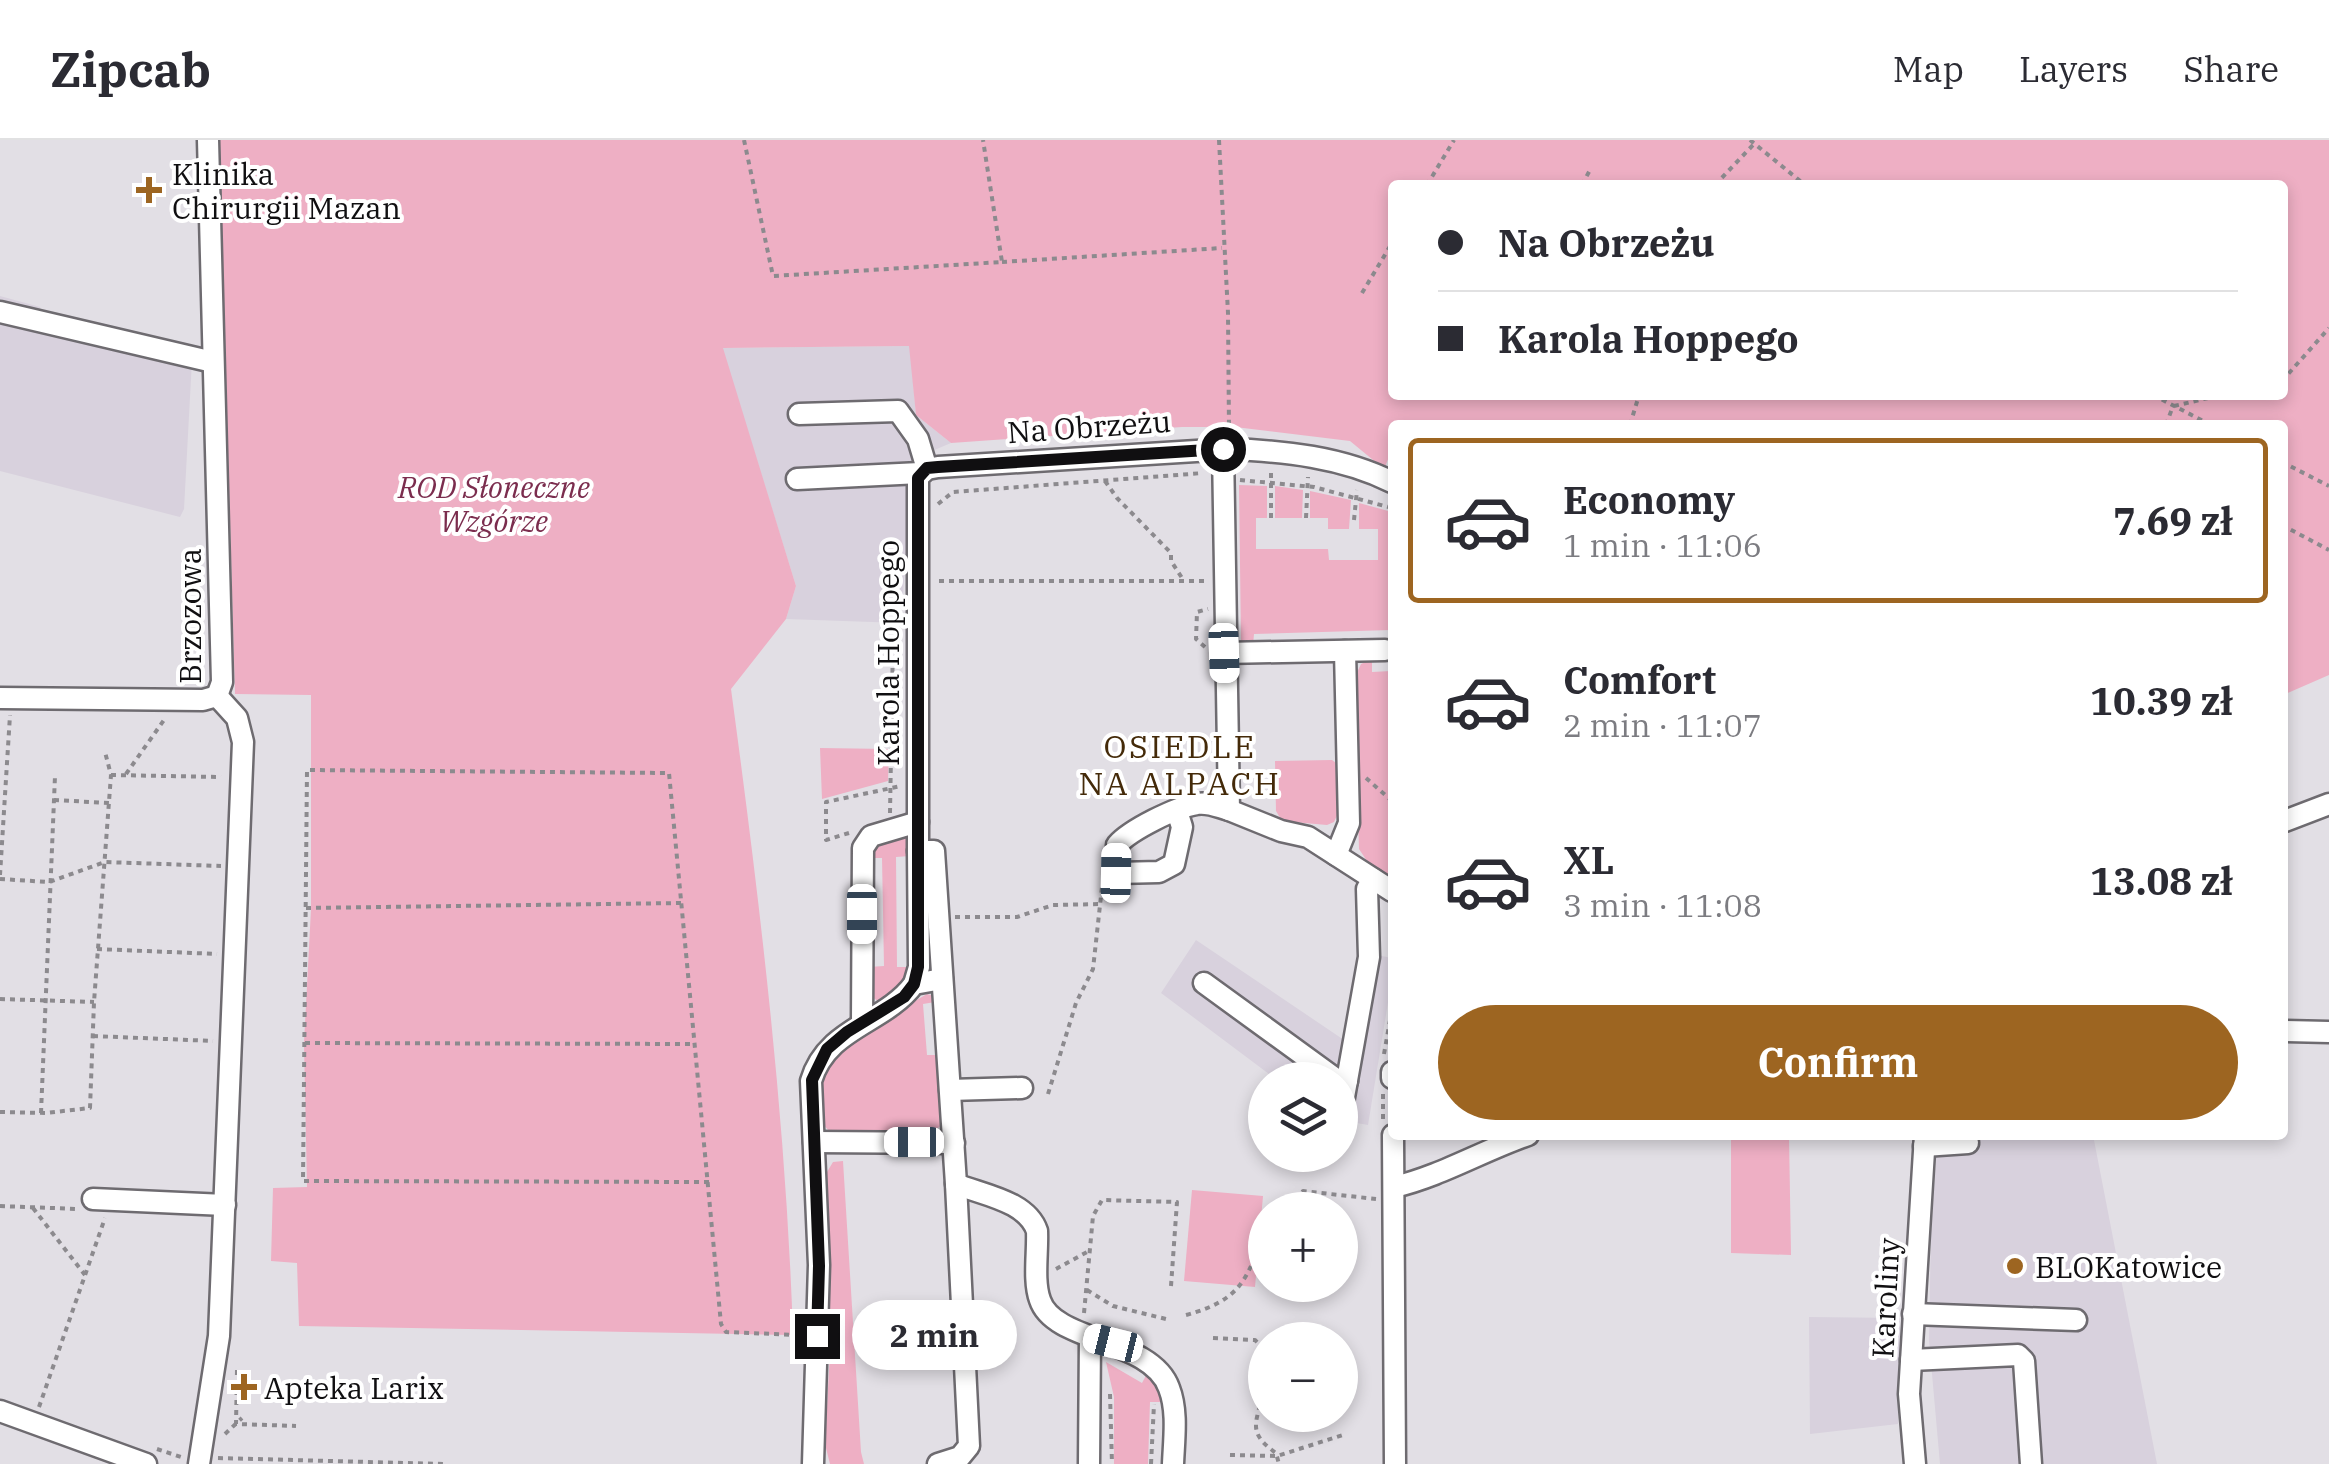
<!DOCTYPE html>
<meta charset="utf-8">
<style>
body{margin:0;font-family:"IBM Plex Serif",serif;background:#f7f7f7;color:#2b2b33;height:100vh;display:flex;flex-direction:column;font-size:38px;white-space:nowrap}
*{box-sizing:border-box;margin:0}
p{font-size:32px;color:#7c7c81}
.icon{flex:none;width:55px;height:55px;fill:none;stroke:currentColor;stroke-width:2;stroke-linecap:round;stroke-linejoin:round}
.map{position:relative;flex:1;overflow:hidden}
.drawer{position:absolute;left:1388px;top:280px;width:900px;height:720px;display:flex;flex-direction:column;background:#fff;border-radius:10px;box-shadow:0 5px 15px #0003}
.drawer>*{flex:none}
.top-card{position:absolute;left:1388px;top:40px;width:900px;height:220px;border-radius:10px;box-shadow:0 5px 15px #0003;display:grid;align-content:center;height:220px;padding:0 50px;background:#fff}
.fabs{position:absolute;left:1248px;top:922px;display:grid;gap:20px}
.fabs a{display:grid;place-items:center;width:110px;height:110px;border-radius:50%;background:#fff;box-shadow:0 5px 15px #0003;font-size:50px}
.end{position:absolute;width:45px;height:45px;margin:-22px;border:12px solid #100f11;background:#fff;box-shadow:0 0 0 5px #fff}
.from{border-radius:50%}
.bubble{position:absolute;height:70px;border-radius:35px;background:#fff;box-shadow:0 5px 15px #0003;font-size:32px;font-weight:700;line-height:70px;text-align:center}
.car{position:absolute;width:30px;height:60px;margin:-30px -15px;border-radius:12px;box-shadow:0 0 8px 2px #0007;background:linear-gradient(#fff 24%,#345 0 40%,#fff 0 76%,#345 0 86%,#fff 0)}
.top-card b{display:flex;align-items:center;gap:35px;height:95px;font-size:38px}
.top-card b+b{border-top:2px solid #e1e1e2}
.top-card i{width:25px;height:25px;background:#2b2b33}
ul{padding:18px 0 0;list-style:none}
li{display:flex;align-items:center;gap:30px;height:165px;margin:0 20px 15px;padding:0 30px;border:5px solid transparent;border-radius:10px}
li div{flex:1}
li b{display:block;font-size:38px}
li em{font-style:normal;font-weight:700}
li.current{border-color:#9d6521}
li>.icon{width:90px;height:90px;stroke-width:1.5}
.cta{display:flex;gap:20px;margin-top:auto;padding:20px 50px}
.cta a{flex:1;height:115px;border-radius:60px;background:#9d6521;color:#fff;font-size:40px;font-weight:700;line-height:115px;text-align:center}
header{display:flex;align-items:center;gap:60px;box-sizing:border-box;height:140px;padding:0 50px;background:#fff;border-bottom:2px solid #e1e1e2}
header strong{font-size:48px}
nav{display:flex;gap:55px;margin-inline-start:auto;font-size:35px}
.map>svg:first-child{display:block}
.built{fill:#d8d1dd}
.green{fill:#eeafc4;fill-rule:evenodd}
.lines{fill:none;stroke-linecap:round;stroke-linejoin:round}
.minor-casing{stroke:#6e6b70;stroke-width:25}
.path{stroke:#8c8a8e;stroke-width:4;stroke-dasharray:5 5;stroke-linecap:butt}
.minor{stroke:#fff;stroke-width:20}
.route{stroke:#100f11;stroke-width:12}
.poi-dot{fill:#9d6521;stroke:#fff;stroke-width:4}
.labels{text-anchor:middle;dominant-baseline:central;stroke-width:8;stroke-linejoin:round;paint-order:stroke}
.poi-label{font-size:30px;fill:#100f11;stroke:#fff;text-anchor:start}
.street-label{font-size:30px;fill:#100f11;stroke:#fff}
.park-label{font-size:30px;font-style:italic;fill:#7b2d4e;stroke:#fff}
.neighbourhood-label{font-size:32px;letter-spacing:2.5px;fill:#442a09;stroke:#fff}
</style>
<header>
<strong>Zipcab</strong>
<nav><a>Map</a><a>Layers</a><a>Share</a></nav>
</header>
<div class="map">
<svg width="2329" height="1324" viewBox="0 0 2329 1324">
<rect width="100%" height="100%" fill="#e2dfe5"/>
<g class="built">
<polygon points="0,156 40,167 47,187 192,220 184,369 180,377 0,331"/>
<polygon points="910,206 916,275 951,303 913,319 901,483 786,479 796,446 722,208"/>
<polygon points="1196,800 1344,900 1361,812 1392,818 1392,838 1368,985 1340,980 1340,940 1277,940 1161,853"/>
<polygon points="1938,995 2093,995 2157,1324 1940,1324 1929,1200 1931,1091"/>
<polygon points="1809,1177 1900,1178 1898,1284 1810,1294"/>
</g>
<g class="green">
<path d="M 219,0 L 2329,0 L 2329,535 L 2283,555 L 2282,285 L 1392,285 L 1392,318 L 1389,317 L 1384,329 L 1350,301 L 1235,287 L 1182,287 L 951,303 L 916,275 L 909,206 L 723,208 L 796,446 L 786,479 L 731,549 C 760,764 786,979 793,1195 L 299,1186 L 297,1123 L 271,1121 L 273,1048 L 307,1047 L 304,903 L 311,769 L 311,555 L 235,554 ZM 1392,45 L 2282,45 L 2282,255 L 1392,255 Z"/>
<polygon points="1239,345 1267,346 1267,378 1256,378 1256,409 1328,409 1329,420 1378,420 1378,389 1359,389 1359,363 1392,372 1392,739 1369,724 1359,709 1354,539 1361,524 1372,519 1372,532 1391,531 1391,490 1254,494 1253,505 1241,502"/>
<polygon points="1275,346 1303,350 1302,378 1275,378"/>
<polygon points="1310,351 1351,360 1349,389 1328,389 1328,378 1310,378"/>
<polygon points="820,608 889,609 888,641 822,659"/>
<polygon points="1332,620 1340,626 1340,669 1334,682 1327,685 1282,681 1276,671 1275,621"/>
<polygon points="906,695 910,716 896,717 897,827 910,827 902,848 879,862 871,856 869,827 884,826 882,718 869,718 871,706"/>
<path d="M 927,854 L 934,856 L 935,862 L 923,864 L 927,915 L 939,915 L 941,986 L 930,992 L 831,992 C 820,984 821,977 820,965 C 818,903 882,881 927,854 Z"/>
<polygon points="1731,995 1789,995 1791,1115 1731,1113"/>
<polygon points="843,1021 861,1312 864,1324 830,1324 825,1304 830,1212 827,1032 833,1022"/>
<polygon points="1192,1050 1263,1056 1255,1147 1184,1141"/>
<polygon points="1106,1222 1142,1243 1149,1230 1169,1262 1150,1262 1148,1324 1114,1324 1114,1257"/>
</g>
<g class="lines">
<g class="minor-casing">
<g id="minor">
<polyline points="208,0 222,542 217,556"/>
<polyline points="0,172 213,222"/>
<polyline points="799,274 898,271 918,299 927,329"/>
<polyline points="1223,309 1229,670 1281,691 1308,697 1392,751"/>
<polyline points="797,339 920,333"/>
<polyline points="1224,513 1385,510"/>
<polyline points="0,558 203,560 217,556"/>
<path d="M 1177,671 L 1182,687 L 1174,724 L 1159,732 L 1117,733 L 1117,705 C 1130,690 1176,667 1197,664 C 1208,662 1218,667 1229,670"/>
<polyline points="2282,682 2329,664"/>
<polyline points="1336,715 1349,683 1345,511"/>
<polyline points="1204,843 1336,939 1347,941"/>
<polyline points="914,844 919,827 918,711"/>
<polyline points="862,883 863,708 871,696 918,682"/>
<polyline points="2282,891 2329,892"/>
<polyline points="1392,932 1392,938"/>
<polyline points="950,950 1022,948"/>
<polyline points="1341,974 1369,817 1367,749 1373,739"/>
<polyline points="1393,995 1395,1324"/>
<polyline points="814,1002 954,1003"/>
<polyline points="1924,1006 1968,1003"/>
<path d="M 1394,1047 C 1441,1036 1482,1011 1528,995"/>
<polyline points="93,1059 225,1065"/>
<polyline points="1913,1174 2076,1180"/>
<polyline points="1911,1220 2018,1215 2024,1221 2031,1324"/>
<polyline points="0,1271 146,1324"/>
<polyline points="199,1324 219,1196 243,602 237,578 217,556"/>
<path d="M 813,1324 L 819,1125 L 811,941 C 827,887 884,884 914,844 L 942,839"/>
<polyline points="938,1324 960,1317 969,1306 956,1044"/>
<polyline points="1089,1324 1090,1197"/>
<path d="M 1173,1324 C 1174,1299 1178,1271 1169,1248 C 1151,1198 1054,1203 1040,1160 C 1033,1141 1038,1112 1037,1091 C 1027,1061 983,1055 956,1044 L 934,711 L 918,711 L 918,337 L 927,329 L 938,327 L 1228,309 C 1284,311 1342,317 1392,342"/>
<polyline points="1915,1324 1909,1254 1925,995"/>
</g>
</g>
<g class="path">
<polyline points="744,0 773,136 1002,122 983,0"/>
<polyline points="1219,0 1228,173 1229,289"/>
<polyline points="1750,0 1805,45"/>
<polyline points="1427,45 1454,0"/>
<polyline points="1582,45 1591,28"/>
<polyline points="1715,45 1753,5"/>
<polyline points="1002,122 1222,108"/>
<polyline points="1362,153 1392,103"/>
<polyline points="2282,241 2329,188"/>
<polyline points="2153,255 2211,285"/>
<polyline points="2174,266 2221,255"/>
<polyline points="1630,285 1639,255"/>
<polyline points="2166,285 2173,266"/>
<polyline points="2282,322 2329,346"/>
<polyline points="1240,340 1314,347 1392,368"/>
<polyline points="1105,341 1117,358 1171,413 1171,421 1184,441"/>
<polyline points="938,364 953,352 1203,333"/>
<polyline points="1271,378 1271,330"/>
<polyline points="1306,378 1308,337"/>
<polyline points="1354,380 1357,350"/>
<polyline points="2282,385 2329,410"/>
<polyline points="939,441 1209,441"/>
<polyline points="1205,507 1196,499 1197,472 1208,469"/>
<polyline points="126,634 164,580"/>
<polyline points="111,635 221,637"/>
<polyline points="1366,638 1392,661"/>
<polyline points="54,660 109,663"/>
<polyline points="890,673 894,443"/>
<polyline points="849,693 826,700 826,662 901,646"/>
<polyline points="0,735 10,575"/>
<polyline points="0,739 49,742 105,722 221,726"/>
<polyline points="306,768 681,763"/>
<polyline points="1390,770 1392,785"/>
<polyline points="955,777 1017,777 1053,765 1102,764"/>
<polyline points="97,809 217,814"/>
<polyline points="0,859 94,862"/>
<polyline points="93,896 213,901"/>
<polyline points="305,903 695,904"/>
<polyline points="1384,914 1392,869"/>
<polyline points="1048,954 1076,863 1093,829 1102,747"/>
<polyline points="0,972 46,973 90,968 94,862 111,635 105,612"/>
<polyline points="41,973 55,636"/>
<polyline points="1383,979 1383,954"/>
<polyline points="709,1042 303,1041 307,630 669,633 721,1184 726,1192 797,1195"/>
<polyline points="0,1066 78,1069"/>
<polyline points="33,1068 85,1135"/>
<polyline points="1278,1070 1303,1051 1376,1059"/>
<polyline points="1056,1129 1087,1112"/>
<polyline points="1087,1150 1113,1166 1166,1179"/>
<polyline points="1084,1173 1093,1076 1102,1060 1177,1062 1171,1146"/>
<path d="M 1186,1175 C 1242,1160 1248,1138 1265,1088"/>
<path d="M 1213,1198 L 1255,1200 L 1261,1206 C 1262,1220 1264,1234 1263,1248 C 1260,1280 1243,1290 1276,1313 L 1279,1324"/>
<polyline points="237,1230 236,1284 296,1286"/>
<polyline points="1110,1254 1112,1324"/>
<polyline points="39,1267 105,1078"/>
<polyline points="225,1294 242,1278"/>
<polyline points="157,1309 181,1317"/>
<polyline points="1230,1315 1277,1316 1343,1295"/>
<polyline points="218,1318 443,1324"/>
<polyline points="1151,1324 1154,1264"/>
</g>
<use href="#minor" class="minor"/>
</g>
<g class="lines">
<polyline class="route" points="817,1196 819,1126 812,940 827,909 847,892 904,857 914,844 918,827 918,338 927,328 938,327 1223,309"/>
</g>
<g class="poi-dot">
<path d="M144 35h10v10h10v10h-10v10h-10v-10h-10v-10h10z"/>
<circle cx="2015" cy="1126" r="10"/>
<path d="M239 1232h10v10h10v10h-10v10h-10v-10h-10v-10h10z"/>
</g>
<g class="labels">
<g class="poi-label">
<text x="172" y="33">Klinika<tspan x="172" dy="34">Chirurgii Mazan</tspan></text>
<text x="2035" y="1126">BLOKatowice</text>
<text x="264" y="1247">Apteka Larix</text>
</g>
<g class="street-label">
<text transform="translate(1089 286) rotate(-4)">Na Obrzeżu</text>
<text transform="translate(189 476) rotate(-90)">Brzozowa</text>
<text transform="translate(887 513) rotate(-90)">Karola Hoppego</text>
<text transform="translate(1885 1158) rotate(-87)">Karoliny</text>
</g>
<g class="park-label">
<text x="494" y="346">ROD Słoneczne<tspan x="494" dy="34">Wzgórze</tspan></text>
</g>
<g class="neighbourhood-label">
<text x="1180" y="606">OSIEDLE<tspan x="1180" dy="37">NA ALPACH</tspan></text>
</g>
</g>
</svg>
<div class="fabs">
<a><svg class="icon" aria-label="layers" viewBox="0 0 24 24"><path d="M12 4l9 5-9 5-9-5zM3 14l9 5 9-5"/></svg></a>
<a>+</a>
<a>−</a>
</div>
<i class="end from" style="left:1223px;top:309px"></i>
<i class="end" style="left:817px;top:1196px"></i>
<div class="bubble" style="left:852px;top:1160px;width:165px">2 min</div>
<i class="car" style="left:1224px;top:513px;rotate:178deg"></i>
<i class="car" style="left:1116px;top:733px;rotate:1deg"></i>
<i class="car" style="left:862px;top:774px;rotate:180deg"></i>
<i class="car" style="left:914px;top:1002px;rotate:270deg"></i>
<i class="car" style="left:1113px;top:1203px;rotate:284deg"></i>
<div class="top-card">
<b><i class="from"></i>Na Obrzeżu</b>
<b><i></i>Karola Hoppego</b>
</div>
<section class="drawer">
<ul>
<li class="current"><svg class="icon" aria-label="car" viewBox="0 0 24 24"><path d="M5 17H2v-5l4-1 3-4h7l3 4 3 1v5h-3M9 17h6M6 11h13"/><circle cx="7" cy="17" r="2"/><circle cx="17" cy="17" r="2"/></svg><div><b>Economy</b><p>1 min · 11:06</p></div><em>7.69 zł</em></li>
<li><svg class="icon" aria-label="car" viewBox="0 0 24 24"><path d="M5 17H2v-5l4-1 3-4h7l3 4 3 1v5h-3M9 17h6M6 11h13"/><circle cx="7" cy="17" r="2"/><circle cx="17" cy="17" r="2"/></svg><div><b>Comfort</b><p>2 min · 11:07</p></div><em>10.39 zł</em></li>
<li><svg class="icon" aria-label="car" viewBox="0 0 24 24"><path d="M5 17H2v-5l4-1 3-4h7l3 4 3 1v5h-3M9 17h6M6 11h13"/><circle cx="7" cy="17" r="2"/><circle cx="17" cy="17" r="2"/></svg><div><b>XL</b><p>3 min · 11:08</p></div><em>13.08 zł</em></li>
</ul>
<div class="cta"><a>Confirm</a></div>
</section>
</div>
